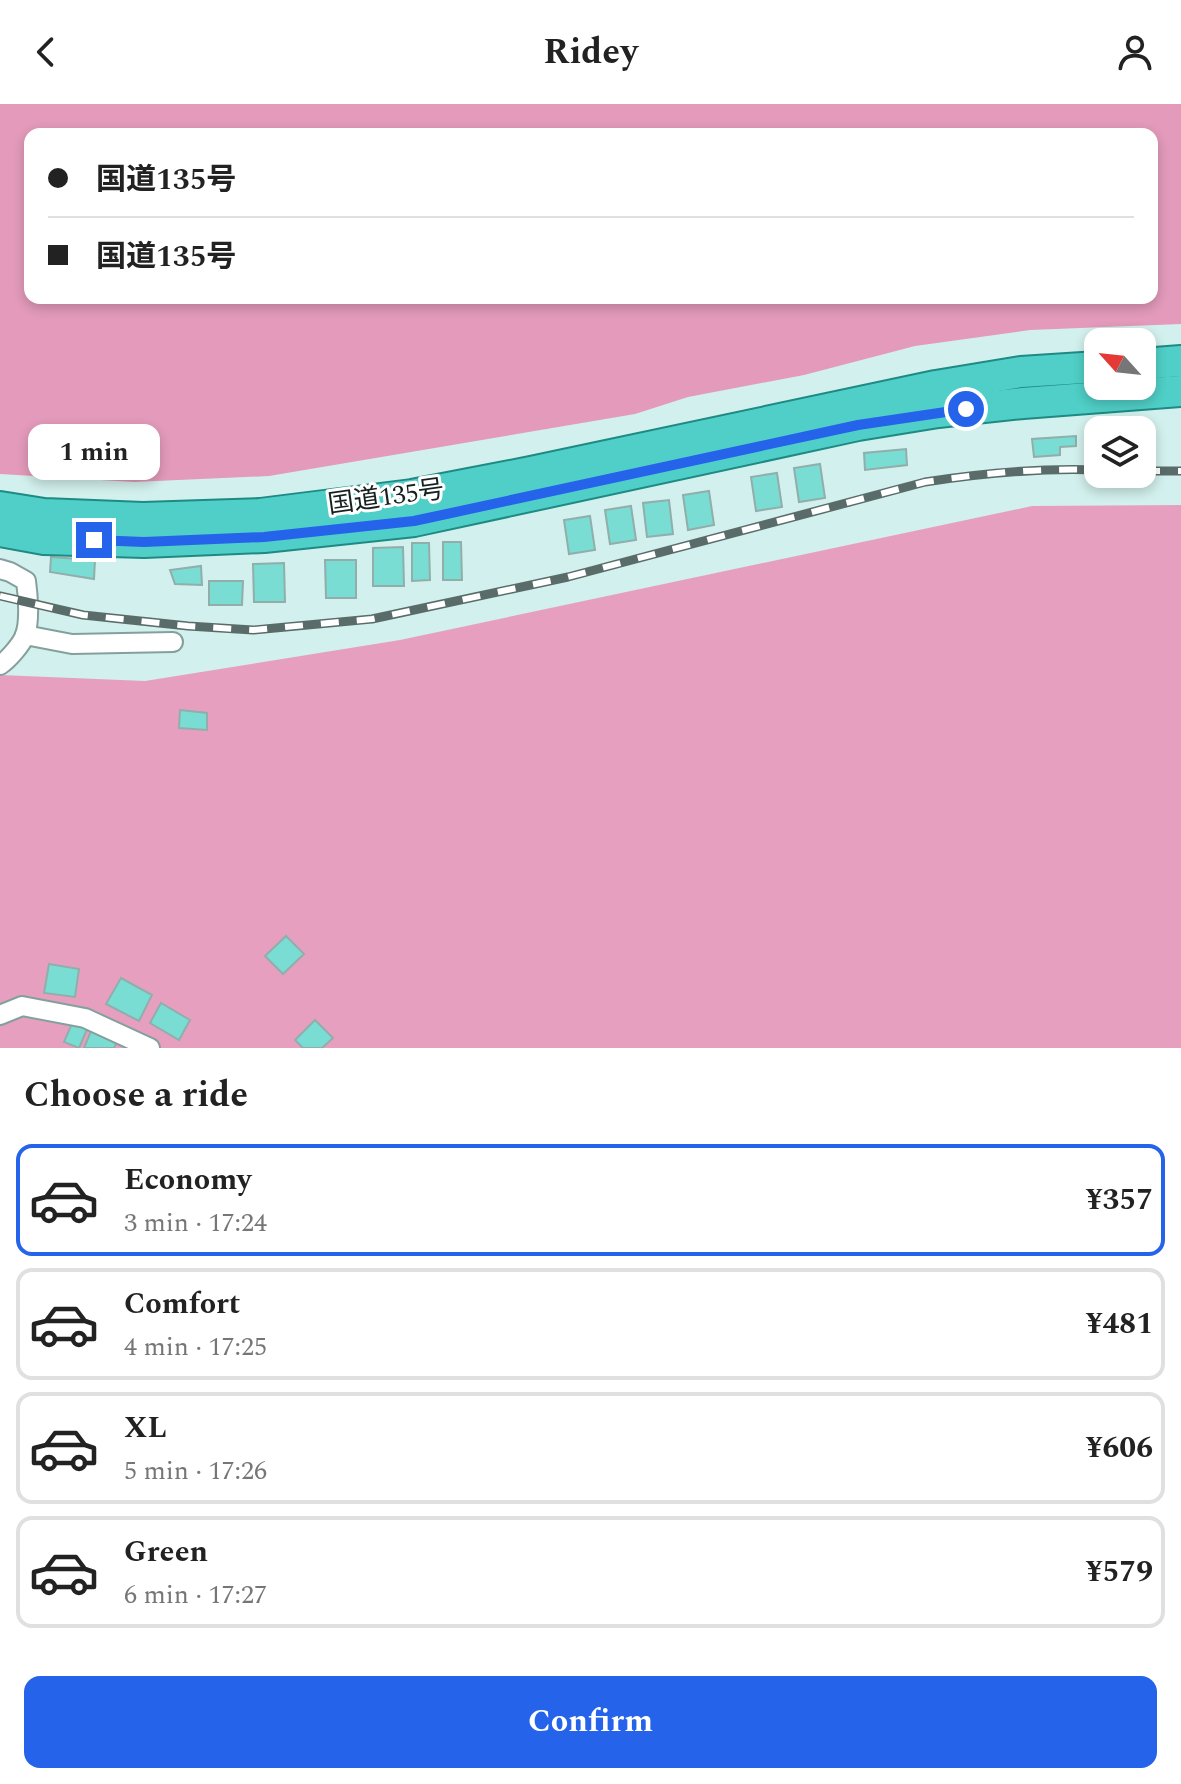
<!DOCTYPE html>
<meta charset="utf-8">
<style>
body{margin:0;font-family:Spectral,"Noto Sans JP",serif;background:#f2f2f2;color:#222;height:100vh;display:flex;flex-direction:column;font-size:30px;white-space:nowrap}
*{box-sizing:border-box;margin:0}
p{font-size:26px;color:#767676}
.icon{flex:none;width:44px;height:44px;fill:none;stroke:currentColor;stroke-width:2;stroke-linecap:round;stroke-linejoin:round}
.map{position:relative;height:944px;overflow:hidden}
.sheet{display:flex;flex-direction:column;background:#fff;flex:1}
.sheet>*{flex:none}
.top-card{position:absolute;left:24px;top:24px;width:1134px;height:176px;border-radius:16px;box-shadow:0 4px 12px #0003;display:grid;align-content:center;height:176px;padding:0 24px;background:#fff}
.needle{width:52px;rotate:297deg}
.fabs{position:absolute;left:1084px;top:224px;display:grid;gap:16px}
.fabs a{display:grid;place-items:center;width:72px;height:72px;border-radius:16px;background:#fff;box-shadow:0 4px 12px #0003;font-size:40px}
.end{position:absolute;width:36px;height:36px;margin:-18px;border:10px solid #2563eb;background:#fff;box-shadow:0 0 0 4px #fff}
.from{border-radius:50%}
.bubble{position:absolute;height:56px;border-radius:16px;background:#fff;box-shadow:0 4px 12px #0003;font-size:26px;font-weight:700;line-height:56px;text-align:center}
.top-card b{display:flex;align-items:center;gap:28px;height:76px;font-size:30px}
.top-card b+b{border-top:2px solid #e0e0e0}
.top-card i{width:20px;height:20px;background:#222}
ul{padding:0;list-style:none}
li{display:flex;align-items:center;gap:24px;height:112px;margin:0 16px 12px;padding:0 8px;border:4px solid #e0e0e0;border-radius:16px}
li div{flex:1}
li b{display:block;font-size:30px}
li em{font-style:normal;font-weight:700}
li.selected{border-color:#2563eb}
li>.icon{width:72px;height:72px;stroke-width:1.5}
h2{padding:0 24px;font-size:36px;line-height:96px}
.action{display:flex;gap:16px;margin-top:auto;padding:16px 24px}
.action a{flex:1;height:92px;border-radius:16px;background:#2563eb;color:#fff;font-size:32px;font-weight:700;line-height:92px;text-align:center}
header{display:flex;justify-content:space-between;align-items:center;height:104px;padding:0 24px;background:#fff;font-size:36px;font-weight:700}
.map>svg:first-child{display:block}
.forest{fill:#e79fbf}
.water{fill:#e39abb;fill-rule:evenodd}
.building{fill:#79ddd4;stroke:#91aeab;stroke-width:2}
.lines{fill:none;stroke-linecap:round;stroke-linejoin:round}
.minor-casing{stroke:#83a09c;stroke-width:22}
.trunk-casing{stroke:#1e8a83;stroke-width:34}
.minor{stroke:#fff;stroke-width:18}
.trunk{stroke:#4fcfc7;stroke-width:30}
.rail-casing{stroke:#5a6c6a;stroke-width:9}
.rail{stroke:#fff;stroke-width:6;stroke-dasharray:18;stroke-linecap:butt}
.route{stroke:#2563eb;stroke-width:10}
.labels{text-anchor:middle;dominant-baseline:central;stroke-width:6;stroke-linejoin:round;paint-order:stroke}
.street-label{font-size:26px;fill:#15201f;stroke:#fff}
</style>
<header><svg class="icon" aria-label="back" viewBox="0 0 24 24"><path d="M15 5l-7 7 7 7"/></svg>Ridey<svg class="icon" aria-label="person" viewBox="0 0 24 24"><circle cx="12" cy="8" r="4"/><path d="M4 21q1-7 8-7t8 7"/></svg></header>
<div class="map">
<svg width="1181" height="944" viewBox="0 0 1181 944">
<rect width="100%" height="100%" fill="#d2f0ed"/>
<polygon class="forest" points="1181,401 1181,944 0,944 0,571 145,577 400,536 1032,402"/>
<path class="water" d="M 0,0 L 1181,0 L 1181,220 L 1030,226 L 915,242 L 804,271 L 688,293 L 635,310 L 269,372 L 134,378 L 0,370 ZM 30,30 L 1152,30 L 1152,194 L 30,194 Z"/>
<g class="building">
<polygon points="1076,332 1076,342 1060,343 1060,351 1034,353 1032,335"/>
<polygon points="906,345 907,361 865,366 864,349"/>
<polygon points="820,360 825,394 799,398 794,364"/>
<polygon points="777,369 782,403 756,407 751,373"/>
<polygon points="709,387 714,421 688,426 683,391"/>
<polygon points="669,396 673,430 647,433 643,399"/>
<polygon points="631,402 636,436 610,440 605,406"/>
<polygon points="590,412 595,446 569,450 564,416"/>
<polygon points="443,438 461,438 462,476 443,476"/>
<polygon points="412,439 429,439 430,476 412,477"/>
<polygon points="403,443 404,482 373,482 373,444"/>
<polygon points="51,453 95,456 94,475 50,468"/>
<polygon points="325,456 356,456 356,494 326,494"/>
<polygon points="284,459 285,498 254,498 253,460"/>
<polygon points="201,462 202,481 175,480 170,466"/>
<polygon points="209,477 243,477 242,501 209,501"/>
<polygon points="180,606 207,609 207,626 179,624"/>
<polygon points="286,832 304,850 283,870 265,852"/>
<polygon points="49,860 79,865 75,893 44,889"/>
<polygon points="121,874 152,891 139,917 106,900"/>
<polygon points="161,899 190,916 179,936 150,919"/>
<polygon points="315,916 333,934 322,944 303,944 295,936"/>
<polygon points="73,917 88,923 79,944 64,938"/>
<polygon points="91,927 117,938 114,944 84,944"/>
</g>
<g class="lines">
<g class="minor-casing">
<g id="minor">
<path d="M 0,465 L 10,468 L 26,477 C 28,491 30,518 25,531 C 22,540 8,556 0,561"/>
<polyline points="25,531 72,540 173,538"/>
<polyline points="0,911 22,902 85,914 150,944"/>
</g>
</g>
<g class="trunk-casing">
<g id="trunk">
<polyline points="1142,260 1181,257"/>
<polyline points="0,403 44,410 143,414 260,410 412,391 531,368 936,282 1021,268 1098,263"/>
<polyline points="0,427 44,435 144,438 264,433 414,417 858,321 938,308 1023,299 1181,287"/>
</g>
</g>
<use href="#minor" class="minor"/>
<use href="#trunk" class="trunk"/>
<g class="rail-casing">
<g id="rail">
<polyline points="1142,367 1181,367"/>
<path d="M 0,492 L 83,511 L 188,522 L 253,526 L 372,515 L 568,473 L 925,378 C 983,369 1040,364 1098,366"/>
</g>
</g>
<use href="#rail" class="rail"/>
</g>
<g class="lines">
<polyline class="route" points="94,436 144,438 264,433 414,417 858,321 966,305"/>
</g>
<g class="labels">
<g class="street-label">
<text transform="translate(386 393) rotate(-8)">国道135号</text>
</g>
</g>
</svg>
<div class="fabs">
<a><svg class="needle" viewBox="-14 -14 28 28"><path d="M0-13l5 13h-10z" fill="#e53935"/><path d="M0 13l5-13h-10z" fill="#767676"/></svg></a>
<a><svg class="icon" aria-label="layers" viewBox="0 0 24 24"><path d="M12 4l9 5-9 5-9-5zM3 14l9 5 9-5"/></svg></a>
</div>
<i class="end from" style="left:966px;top:305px"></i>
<i class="end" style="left:94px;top:436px"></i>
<div class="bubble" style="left:28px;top:320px;width:132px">1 min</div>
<div class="top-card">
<b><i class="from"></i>国道135号</b>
<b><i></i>国道135号</b>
</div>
</div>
<section class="sheet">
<h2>Choose a ride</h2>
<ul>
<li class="selected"><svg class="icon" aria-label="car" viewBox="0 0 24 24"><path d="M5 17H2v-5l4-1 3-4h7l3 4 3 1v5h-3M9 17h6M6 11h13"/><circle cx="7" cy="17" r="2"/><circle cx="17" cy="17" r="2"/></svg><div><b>Economy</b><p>3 min · 17:24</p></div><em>¥357</em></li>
<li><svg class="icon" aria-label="car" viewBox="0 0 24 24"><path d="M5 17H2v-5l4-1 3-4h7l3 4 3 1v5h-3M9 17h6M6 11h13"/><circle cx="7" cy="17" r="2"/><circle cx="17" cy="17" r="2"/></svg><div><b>Comfort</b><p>4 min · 17:25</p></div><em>¥481</em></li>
<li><svg class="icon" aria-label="car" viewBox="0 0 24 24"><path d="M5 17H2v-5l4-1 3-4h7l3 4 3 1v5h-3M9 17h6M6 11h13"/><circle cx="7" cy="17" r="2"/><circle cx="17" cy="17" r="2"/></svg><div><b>XL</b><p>5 min · 17:26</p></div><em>¥606</em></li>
<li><svg class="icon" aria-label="car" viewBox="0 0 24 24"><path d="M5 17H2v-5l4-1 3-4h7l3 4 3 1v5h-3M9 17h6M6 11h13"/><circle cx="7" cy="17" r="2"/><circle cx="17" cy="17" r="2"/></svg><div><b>Green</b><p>6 min · 17:27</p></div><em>¥579</em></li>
</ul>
<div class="action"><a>Confirm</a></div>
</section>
